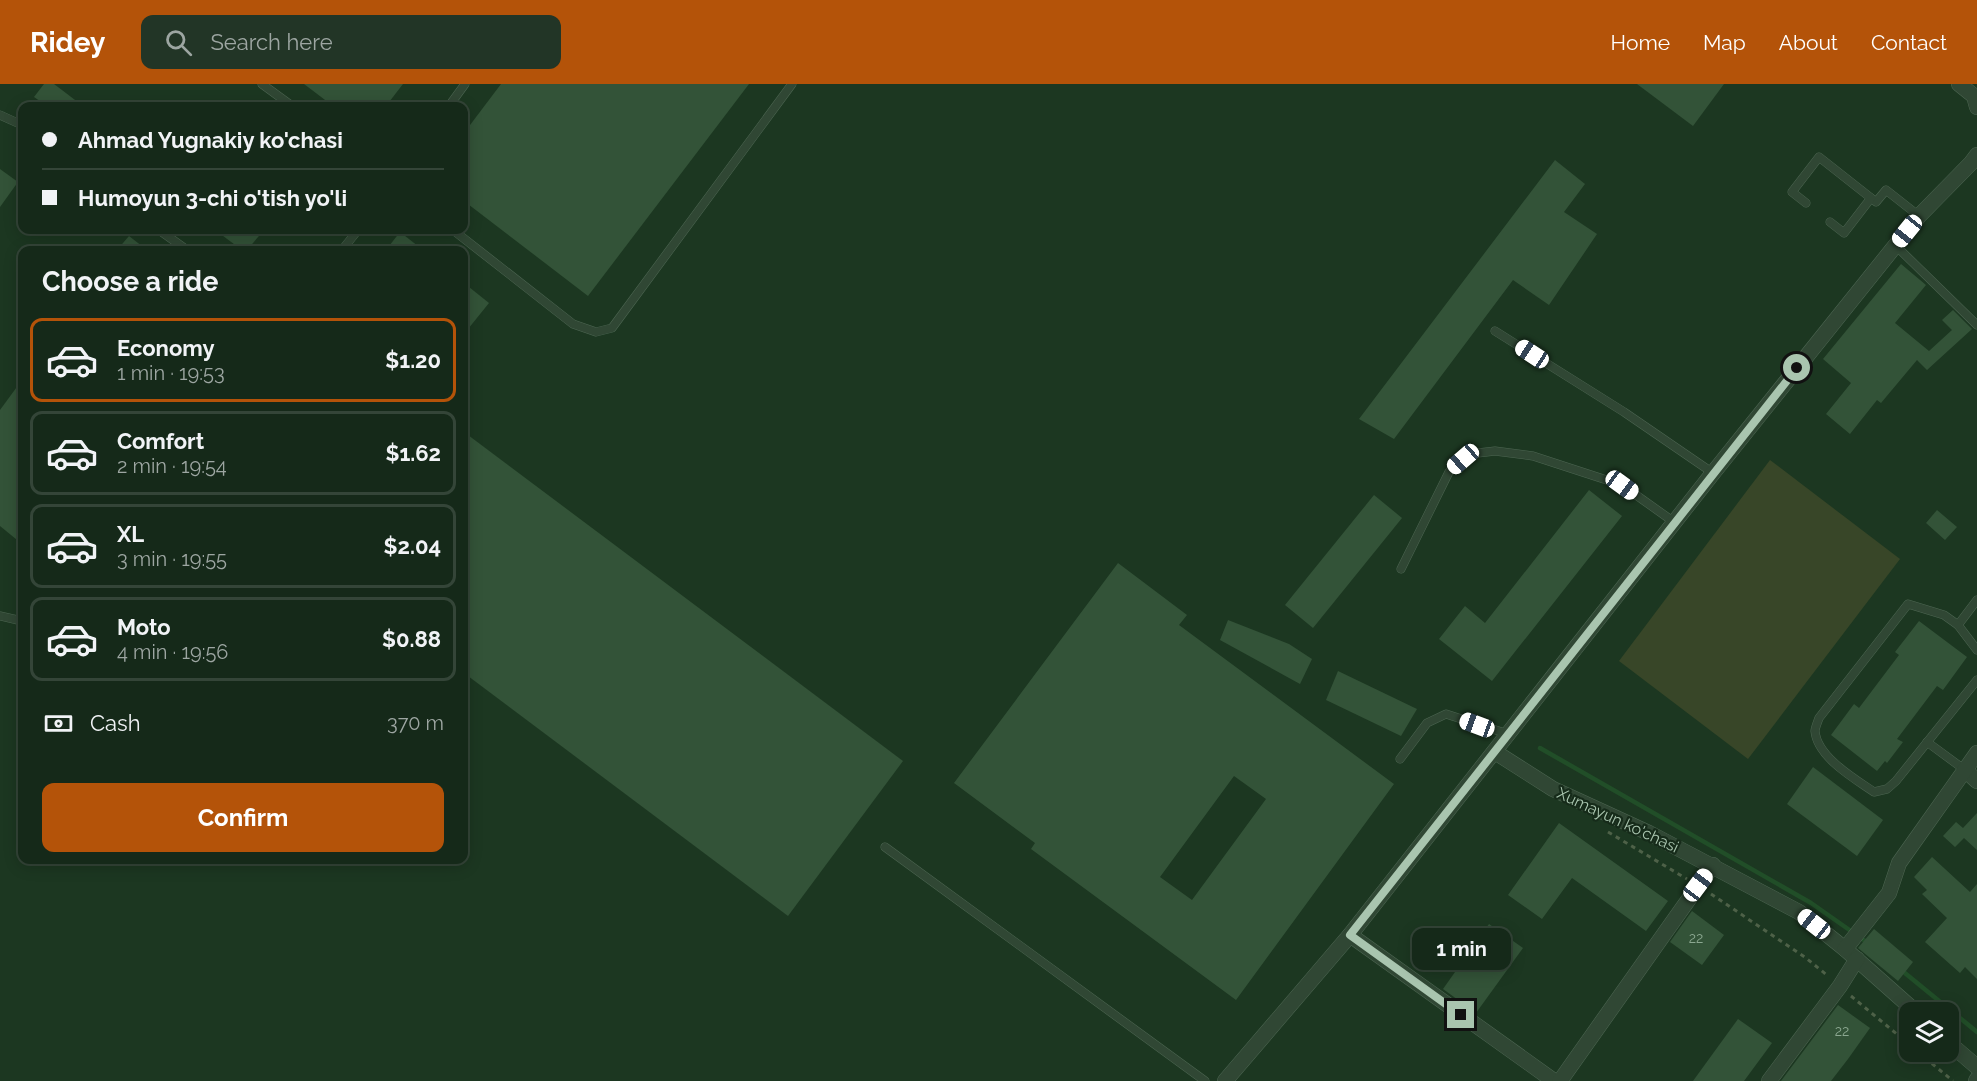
<!DOCTYPE html>
<meta charset="utf-8">
<style>
body{margin:0;font-family:Raleway,sans-serif;background:#223526;color:#f1f3f6;height:100vh;display:flex;flex-direction:column;font-size:22px;white-space:nowrap}
*{box-sizing:border-box;margin:0}
p{font-size:20px;color:#9da6a2}
.icon{flex:none;width:33px;height:33px;fill:none;stroke:currentColor;stroke-width:2;stroke-linecap:round;stroke-linejoin:round}
.map{position:relative;flex:1;overflow:hidden}
.details{position:absolute;left:18px;top:162px;width:450px;height:618px;display:flex;flex-direction:column;background:#152919;border-radius:12px;box-shadow:0 3px 15px #0003,0 0 0 2px #344538}
.details>*{flex:none}
.banner{position:absolute;left:18px;top:18px;width:450px;height:132px;border-radius:12px;box-shadow:0 3px 15px #0003,0 0 0 2px #344538;display:grid;align-content:center;height:132px;padding:0 24px;background:#152919}
.buttons{position:absolute;left:1899px;top:918px;display:grid;gap:12px}
.buttons a{display:grid;place-items:center;width:60px;height:60px;border-radius:12px;background:#152919;box-shadow:0 3px 15px #0003,0 0 0 2px #344538;font-size:30px}
.end{position:absolute;width:27px;height:27px;margin:-14px;border:8px solid #a9c5af;background:#111;box-shadow:0 0 0 3px #111}
.from{border-radius:50%}
.bubble{position:absolute;height:42px;border-radius:12px;background:#152919;box-shadow:0 3px 15px #0003,0 0 0 2px #344538;font-size:20px;font-weight:700;line-height:42px;text-align:center}
.car{position:absolute;width:18px;height:36px;margin:-18px -9px;border-radius:8px;box-shadow:0 0 4px 2px #0007;background:linear-gradient(#fff 24%,#345 0 40%,#fff 0 76%,#345 0 86%,#fff 0)}
.banner b{display:flex;align-items:center;gap:21px;height:57px;font-size:22px}
.banner b+b{border-top:2px solid #344538}
.banner i{width:15px;height:15px;background:#f1f3f6}
ul{padding:0;list-style:none}
li{display:flex;align-items:center;gap:18px;height:84px;margin:0 12px 9px;padding:0 12px;border:3px solid #344538;border-radius:12px}
li div{flex:1}
li b{display:block;font-size:22px}
li em{font-style:normal;font-weight:700}
li.active{border-color:#b45309}
li>.icon{width:54px;height:54px;stroke-width:1.5}
h2{padding:0 24px;font-size:27px;line-height:72px}
.pay{display:flex;align-items:center;gap:15px;height:66px;padding:0 24px;font-size:22px}
.pay p{margin-inline-start:auto}
.primary-button{display:flex;gap:12px;margin-top:auto;padding:12px 24px}
.primary-button a{flex:1;height:69px;border-radius:12px;background:#b45309;color:#fff;font-size:24px;font-weight:700;line-height:69px;text-align:center}
header{display:flex;align-items:center;gap:36px;box-sizing:border-box;height:84px;padding:0 30px;background:#b45309;color:#fff}
header strong{font-size:28px}
nav{display:flex;gap:33px;margin-inline-start:auto;font-size:21px}
.search{width:420px;height:54px;background:#223526;display:flex;align-items:center;gap:15px;box-sizing:border-box;padding:0 21px;border-radius:12px;color:#9da6a2;font-size:22px}
.map>svg:first-child{display:block}
.green{fill:#384628}
.lines{fill:none;stroke-linecap:round;stroke-linejoin:round}
.stream{stroke:#214e28;stroke-width:4.5}
.building{fill:#335338;fill-rule:evenodd}
.service-casing{stroke:#4d6652;stroke-width:9}
.minor-casing{stroke:#4d6652;stroke-width:16}
.path{stroke:#4e6148;stroke-width:3;stroke-dasharray:4.5 4.5;stroke-linecap:butt}
.service{stroke:#304734;stroke-width:8}
.minor{stroke:#304734;stroke-width:15}
.route{stroke:#a9c5af;stroke-width:8}
.labels{text-anchor:middle;dominant-baseline:central;stroke-width:4.5;stroke-linejoin:round;paint-order:stroke}
.number-label{font-size:14px;fill:#8ca891}
.street-label{font-size:16px;fill:#a9c5af;stroke:#162b1a}
</style>
<header>
<strong>Ridey</strong>
<div class="search"><svg class="icon" aria-label="search" viewBox="0 0 24 24"><circle cx="10" cy="10" r="6"/><path d="M15 15l6 6"/></svg>Search here</div>
<nav><a>Home</a><a>Map</a><a>About</a><a>Contact</a></nav>
</header>
<div class="map">
<svg width="1977" height="997" viewBox="0 0 1977 997">
<rect width="100%" height="100%" fill="#1c3721"/>
<polygon class="green" points="1770,376 1900,475 1748,675 1619,577"/>
<g class="lines">
<g class="stream">
<polyline points="1540,664 1811,819 1868,859"/>
<polyline points="1900,885 1977,948"/>
</g>
</g>
<g class="building">
<polygon points="44,0 54,0 83,22 47,22 34,13"/>
<polygon points="304,0 403,0 386,22 333,22"/>
<polygon points="501,0 749,0 588,212 464,117 464,49"/>
<polygon points="1637,0 1724,0 1693,42"/>
<polygon points="1555,76 1585,100 1564,128 1597,150 1549,221 1513,196 1394,355 1359,335"/>
<polygon points="0,85 18,98 0,123"/>
<polygon points="215,146 264,146 247,166 242,166"/>
<polygon points="400,148 423,166 386,166"/>
<polygon points="129,152 147,166 117,166"/>
<polygon points="1901,180 1926,201 1895,239 1929,267 1952,246 1942,236 1953,226 1972,245 1927,286 1917,276 1881,319 1877,316 1850,350 1826,330 1851,299 1823,275"/>
<polygon points="464,199 489,219 464,250"/>
<polygon points="22,296 22,460 0,442 0,326"/>
<polygon points="464,348 903,677 788,832 464,589"/>
<polygon points="1589,406 1622,432 1492,597 1439,555 1465,522 1485,539"/>
<polygon points="1374,411 1402,434 1313,544 1285,521"/>
<polygon points="1937,426 1957,443 1945,456 1926,439"/>
<path d="M 1118,479 L 1187,531 L 1179,541 L 1394,700 L 1236,916 L 1031,765 L 1035,759 L 954,699 ZM 1234,692 L 1266,715 L 1192,816 L 1160,793 Z"/>
<polygon points="1228,536 1289,560 1312,575 1300,600 1220,556"/>
<polygon points="1919,537 1967,573 1943,606 1937,602 1897,655 1903,658 1887,679 1885,677 1877,687 1831,651 1854,620 1859,624 1899,571 1895,568"/>
<polygon points="1338,587 1417,625 1401,652 1326,616"/>
<polygon points="1813,683 1883,736 1857,772 1787,720"/>
<polygon points="1977,729 1977,766 1964,754 1955,763 1943,752 1956,738 1963,744"/>
<polygon points="1559,739 1668,817 1646,847 1572,794 1542,835 1508,811"/>
<polygon points="1932,773 1970,808 1977,800 1977,895 1965,883 1960,889 1925,858 1947,834 1922,810 1927,806 1914,793"/>
<polygon points="1692,827 1724,851 1702,881 1670,858"/>
<polygon points="1489,840 1523,864 1476,929 1443,905"/>
<polygon points="1874,845 1913,878 1898,897 1858,864"/>
<polygon points="1838,921 1870,944 1848,975 1831,997 1781,997"/>
<polygon points="1738,935 1772,959 1744,997 1693,997"/>
</g>
<g class="lines">
<g class="service-casing">
<g id="service">
<polyline points="262,0 292,22"/>
<polyline points="449,22 465,0"/>
<polyline points="0,31 22,41"/>
<polyline points="1871,114 1876,118 1886,106 1919,132"/>
<polyline points="1806,119 1792,108 1819,73 1871,114 1844,149 1830,138"/>
<polyline points="159,146 187,166"/>
<polyline points="453,146 573,240 596,248 612,244 792,0"/>
<polyline points="1895,161 1977,241"/>
<polyline points="342,166 358,146"/>
<polyline points="1495,247 1624,328 1713,389"/>
<polyline points="1401,485 1449,388 1463,375 1478,369 1495,367 1533,372 1622,401 1674,438"/>
<polyline points="1977,516 1958,541 1977,566"/>
<polyline points="0,532 22,537"/>
<path d="M 1958,541 L 1944,531 L 1908,520 L 1819,634 C 1818,637 1815,644 1815,647 C 1817,673 1855,695 1874,708 L 1887,705 L 1896,697 L 1977,596"/>
<polyline points="1927,658 1965,686"/>
<polyline points="1400,675 1427,639 1446,630 1508,650"/>
<polyline points="885,763 1205,997"/>
</g>
</g>
<g class="minor-casing">
<g id="minor">
<polyline points="1959,0 1974,12 1977,23"/>
<polyline points="1495,668 1553,705 1649,749 1799,828 1845,865 1916,928"/>
<polyline points="1965,686 1977,697"/>
<polyline points="1350,851 1554,997"/>
<polyline points="1845,865 1889,809 1899,779 1977,669"/>
<polyline points="1948,958 1977,983"/>
<polyline points="1225,997 1350,851 1713,389 1919,132 1971,79 1977,71"/>
<polyline points="1560,997 1713,781"/>
<polyline points="1769,997 1840,902 1857,875"/>
<polyline points="1976,997 1977,995"/>
</g>
</g>
<g class="path">
<polyline points="1608,748 1687,795"/>
<polyline points="1711,810 1806,874 1828,892"/>
<polyline points="1851,912 1910,961"/>
<polyline points="1918,968 1953,997"/>
</g>
<use href="#service" class="service"/>
<use href="#minor" class="minor"/>
</g>
<g class="lines">
<polyline class="route" points="1461,931 1350,851 1797,284"/>
</g>
<g class="labels">
<g class="number-label">
<text x="1696" y="854">22</text>
<text x="1842" y="947">22</text>
</g>
<g class="street-label">
<text transform="translate(1618 736) rotate(25)">Xumayun ko'chasi</text>
</g>
</g>
</svg>
<div class="buttons">
<a><svg class="icon" aria-label="layers" viewBox="0 0 24 24"><path d="M12 4l9 5-9 5-9-5zM3 14l9 5 9-5"/></svg></a>
</div>
<i class="end from" style="left:1797px;top:284px"></i>
<i class="end" style="left:1461px;top:931px"></i>
<div class="bubble" style="left:1412px;top:844px;width:99px">1 min</div>
<i class="car" style="left:1907px;top:147px;rotate:219deg"></i>
<i class="car" style="left:1532px;top:270px;rotate:303deg"></i>
<i class="car" style="left:1463px;top:375px;rotate:229deg"></i>
<i class="car" style="left:1622px;top:401px;rotate:126deg"></i>
<i class="car" style="left:1477px;top:641px;rotate:290deg"></i>
<i class="car" style="left:1698px;top:801px;rotate:37deg"></i>
<i class="car" style="left:1814px;top:840px;rotate:308deg"></i>
<div class="banner">
<b><i class="from"></i>Ahmad Yugnakiy ko'chasi</b>
<b><i></i>Humoyun 3-chi o'tish yo'li</b>
</div>
<section class="details">
<h2>Choose a ride</h2>
<ul>
<li class="active"><svg class="icon" aria-label="car" viewBox="0 0 24 24"><path d="M5 17H2v-5l4-1 3-4h7l3 4 3 1v5h-3M9 17h6M6 11h13"/><circle cx="7" cy="17" r="2"/><circle cx="17" cy="17" r="2"/></svg><div><b>Economy</b><p>1 min · 19:53</p></div><em>$1.20</em></li>
<li><svg class="icon" aria-label="car" viewBox="0 0 24 24"><path d="M5 17H2v-5l4-1 3-4h7l3 4 3 1v5h-3M9 17h6M6 11h13"/><circle cx="7" cy="17" r="2"/><circle cx="17" cy="17" r="2"/></svg><div><b>Comfort</b><p>2 min · 19:54</p></div><em>$1.62</em></li>
<li><svg class="icon" aria-label="car" viewBox="0 0 24 24"><path d="M5 17H2v-5l4-1 3-4h7l3 4 3 1v5h-3M9 17h6M6 11h13"/><circle cx="7" cy="17" r="2"/><circle cx="17" cy="17" r="2"/></svg><div><b>XL</b><p>3 min · 19:55</p></div><em>$2.04</em></li>
<li><svg class="icon" aria-label="car" viewBox="0 0 24 24"><path d="M5 17H2v-5l4-1 3-4h7l3 4 3 1v5h-3M9 17h6M6 11h13"/><circle cx="7" cy="17" r="2"/><circle cx="17" cy="17" r="2"/></svg><div><b>Moto</b><p>4 min · 19:56</p></div><em>$0.88</em></li>
</ul>
<div class="pay"><svg class="icon" aria-label="cash" viewBox="0 0 24 24"><path d="M3 7h18v10H3z"/><circle cx="12" cy="12" r="2"/></svg>Cash<p>370 m</p></div>
<div class="primary-button"><a>Confirm</a></div>
</section>
</div>
